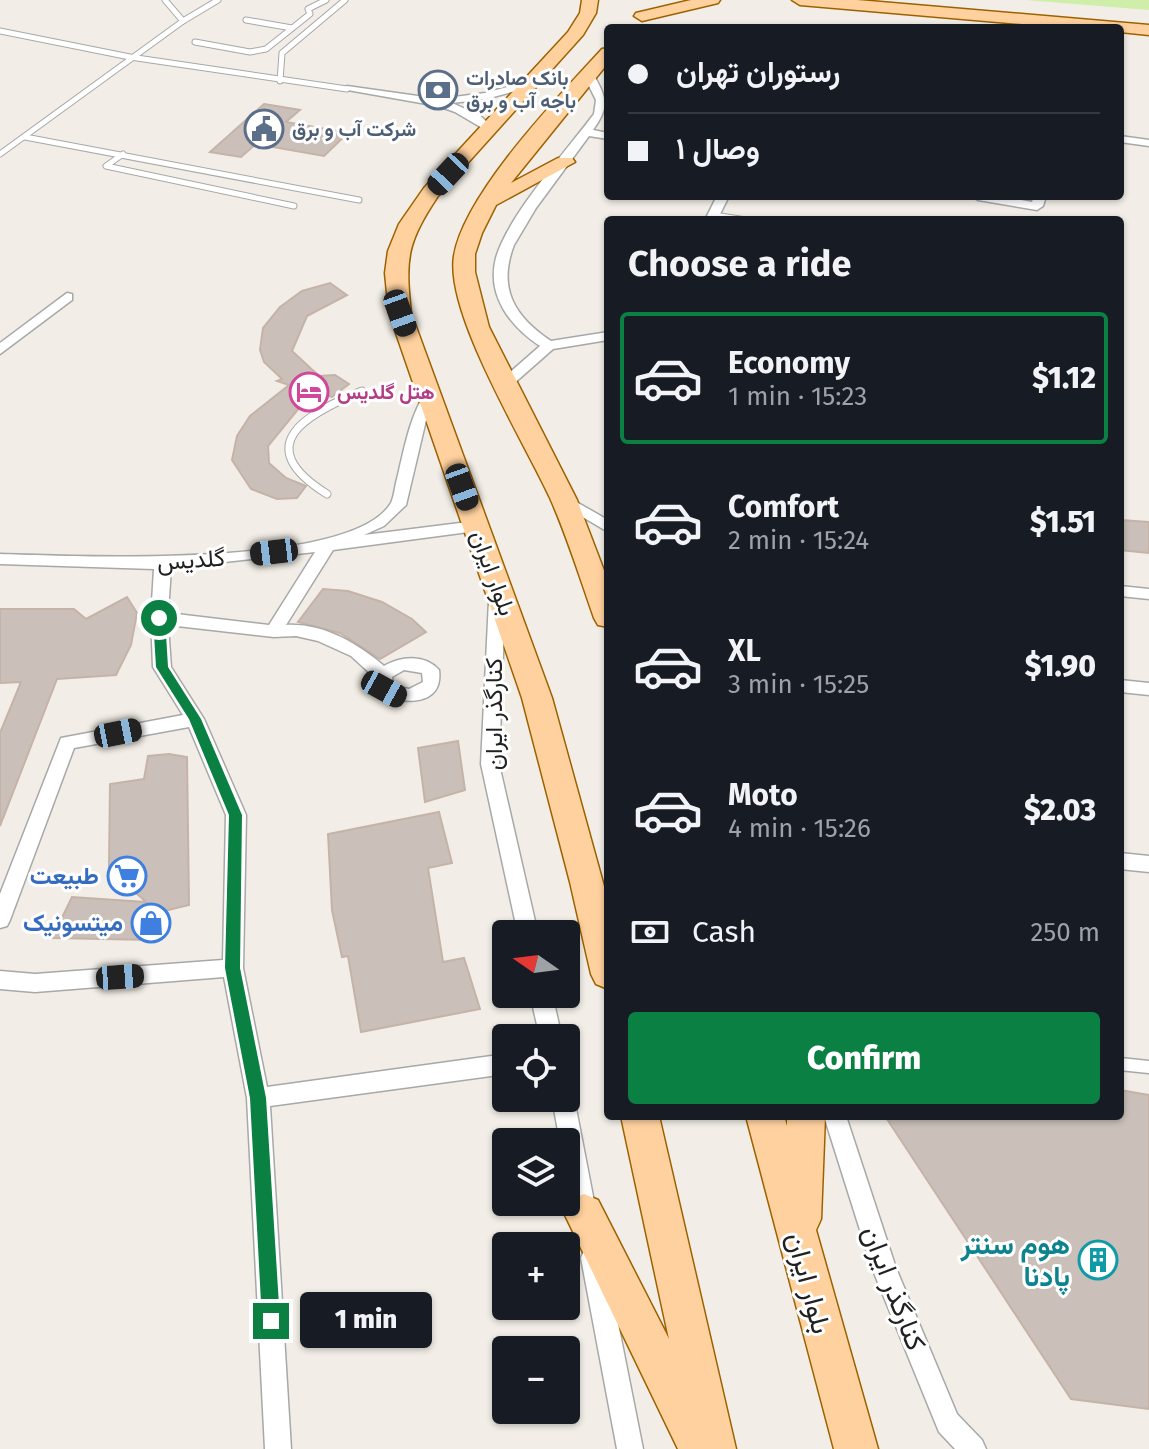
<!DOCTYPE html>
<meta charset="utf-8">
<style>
body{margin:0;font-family:"Fira Sans",Vazirmatn,sans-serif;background:#242831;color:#f1f3f6;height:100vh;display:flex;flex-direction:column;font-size:30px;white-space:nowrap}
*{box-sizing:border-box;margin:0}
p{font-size:26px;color:#9ea1a6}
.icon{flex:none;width:44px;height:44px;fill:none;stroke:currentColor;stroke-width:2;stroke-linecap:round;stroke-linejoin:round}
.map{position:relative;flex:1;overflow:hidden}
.details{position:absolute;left:604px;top:216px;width:520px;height:904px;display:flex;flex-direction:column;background:#171b24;border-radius:8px;box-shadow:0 2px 6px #0004}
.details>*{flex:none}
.hud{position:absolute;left:604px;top:24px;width:520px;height:176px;border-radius:8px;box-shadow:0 2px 6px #0004;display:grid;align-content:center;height:176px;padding:0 24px;background:#171b24}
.needle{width:52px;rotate:284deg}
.tools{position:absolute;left:492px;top:920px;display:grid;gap:16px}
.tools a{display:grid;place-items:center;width:88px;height:88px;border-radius:8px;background:#171b24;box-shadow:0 2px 6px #0004;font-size:40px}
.end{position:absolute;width:36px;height:36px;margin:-18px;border:10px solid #0b8043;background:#fff;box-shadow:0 0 0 4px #fff}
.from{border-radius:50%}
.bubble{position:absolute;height:56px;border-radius:8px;background:#171b24;box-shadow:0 2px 6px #0004;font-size:26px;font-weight:800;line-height:56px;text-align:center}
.car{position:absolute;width:24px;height:48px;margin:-24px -12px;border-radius:10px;box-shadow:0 0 6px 2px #0007;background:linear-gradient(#222 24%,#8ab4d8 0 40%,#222 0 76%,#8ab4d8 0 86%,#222 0)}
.hud b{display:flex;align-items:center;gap:28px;height:76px;font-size:30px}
.hud b+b{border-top:2px solid #363941}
.hud i{width:20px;height:20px;background:#f1f3f6}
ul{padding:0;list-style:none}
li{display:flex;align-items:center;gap:24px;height:132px;margin:0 16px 12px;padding:0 8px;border:4px solid transparent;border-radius:8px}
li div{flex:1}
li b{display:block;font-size:30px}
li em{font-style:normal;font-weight:800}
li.active{border-color:#0b8043}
li>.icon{width:72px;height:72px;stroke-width:1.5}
h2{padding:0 24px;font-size:36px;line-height:96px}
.pay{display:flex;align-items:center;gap:20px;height:88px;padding:0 24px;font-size:30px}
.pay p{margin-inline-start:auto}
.button{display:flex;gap:16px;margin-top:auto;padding:16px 24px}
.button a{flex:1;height:92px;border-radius:8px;background:#0b8043;color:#fff;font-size:32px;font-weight:800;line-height:92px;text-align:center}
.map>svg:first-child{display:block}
.grass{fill:#cfeeaa}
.building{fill:#cac0b9;stroke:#c5b3a8;stroke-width:2}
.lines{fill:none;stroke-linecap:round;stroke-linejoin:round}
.lane-far2-casing{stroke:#a8a8a8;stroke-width:7}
.lane-far1-casing{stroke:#a8a8a8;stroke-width:9}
.lane-casing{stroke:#a8a8a8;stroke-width:15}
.street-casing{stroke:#a8a8a8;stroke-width:3}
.primary-casing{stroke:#9d6200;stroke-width:3}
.lane-far2{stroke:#fff;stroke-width:5}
.lane-far1{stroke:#fff;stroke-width:7}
.lane{stroke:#fff;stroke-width:12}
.street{fill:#fff;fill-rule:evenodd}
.primary{fill:#ffd19e;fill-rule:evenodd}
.route{fill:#0b8043}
.labels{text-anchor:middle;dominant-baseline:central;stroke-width:6;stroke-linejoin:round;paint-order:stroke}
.far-service-label{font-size:20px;font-weight:bold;fill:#4e5e75;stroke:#fff;text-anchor:start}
.far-hotel-label{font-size:20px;font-weight:bold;fill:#b23c85;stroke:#fff;text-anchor:start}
.street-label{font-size:24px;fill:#212121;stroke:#fff}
.shop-label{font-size:24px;font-weight:bold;fill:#366cbe;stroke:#fff;text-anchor:end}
.near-culture-label{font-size:28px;font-weight:bold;fill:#0d838f;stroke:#fff;text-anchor:end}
.near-street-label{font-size:28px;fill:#212121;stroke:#fff}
</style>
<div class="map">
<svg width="1149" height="1449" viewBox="0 0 1149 1449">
<rect width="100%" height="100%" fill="#f2eee7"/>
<polygon class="grass" points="1025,0 1149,0 1149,10"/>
<g class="building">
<polygon points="264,104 300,110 286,122 348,133 324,156 256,144 241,157 210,152"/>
<polygon points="330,283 347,295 307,316 292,351 319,376 335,375 349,384 332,397 318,393 304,402 268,446 269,463 286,478 306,486 297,498 277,499 251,489 232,460 237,436 250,416 289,385 277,381 282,379 264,362 260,350 263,328 280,307 302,291"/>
<polygon points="1120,520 1149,522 1149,553 1120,550"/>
<polygon points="323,589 348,591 382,602 412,619 426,632 380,659 340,633 298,622"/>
<polygon points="127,597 137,613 131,645 116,675 57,679 0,826 0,733 21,682 0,683 0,609 74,609 86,619"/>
<polygon points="458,741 465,790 425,802 418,748"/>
<polygon points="169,754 187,757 189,905 160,912 153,940 52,938 72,897 146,902 109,868 110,784 144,779 148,756"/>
<polygon points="439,812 452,863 428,868 443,962 464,958 480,1009 361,1032 348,956 342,957 332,910 328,834"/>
<polygon points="1120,1090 1149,1095 1149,1409 1071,1399 885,1116 1120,1116"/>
</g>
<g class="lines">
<g class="lane-far2-casing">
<g id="lane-far2">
<polyline points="246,20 292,28"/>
<polyline points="183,21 218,0"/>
<polyline points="0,31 130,57 347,89"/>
<polyline points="195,42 250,52 266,49 310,14 308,9 326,0"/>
<polyline points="280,81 282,53 345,0"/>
<polyline points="25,137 359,200"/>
<polyline points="0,154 183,21 165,0"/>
<polyline points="123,154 106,166 294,206"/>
<polyline points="714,215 746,220"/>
</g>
</g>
<g class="lane-far1-casing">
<path id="lane-far1" d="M 327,494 C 249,445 306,414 362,391"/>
</g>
<g class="lane-casing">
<polyline id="lane" points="1120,1064 1149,1067"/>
</g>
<g class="street-casing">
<g id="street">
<path d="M 584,72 L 592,72 C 606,97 611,105 593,130 L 608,133 L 608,139 L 589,136 L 536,208 L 514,245 C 497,289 515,317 551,341 L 608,332 L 608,340 L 553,349 L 511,386 L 501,386 L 501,380 L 540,346 C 511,327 486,296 496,258 C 507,217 567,150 594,114 L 596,100 L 583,74 Z"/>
<polygon points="530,81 535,84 534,86 486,99 452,103 479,115 495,129 489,132 455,112 438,106 342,89 347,86 439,99 485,93"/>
<polygon points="1120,136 1149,140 1149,146 1120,142"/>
<polygon points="717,196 729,196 717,220 705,220"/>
<polygon points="972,196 999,196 1032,202 1034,196 1046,196 1043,206 1037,210 978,200"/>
<polygon points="67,293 72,294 72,300 0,354 0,343"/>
<path d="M 430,392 L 437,396 L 427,416 L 406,505 L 384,526 L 364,535 L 476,521 L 484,526 L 476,531 L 333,550 L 286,625 C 323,623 357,643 384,666 C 401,656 425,654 439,670 C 444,707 402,705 378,693 L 374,677 L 351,656 L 318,641 L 296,636 L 274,637 L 168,625 L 171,667 L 204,719 L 246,815 L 243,968 L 267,1087 L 506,1054 L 506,1074 L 270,1106 L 291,1449 L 265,1449 L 247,1098 L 224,977 L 35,992 L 0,989 L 0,971 L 35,974 L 223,960 L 226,815 L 189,727 L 74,748 L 10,920 L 7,926 L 0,928 L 0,894 L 61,738 L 183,715 L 153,667 L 151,618 L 154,569 L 0,564 L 0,554 C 73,556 351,570 391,503 C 394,497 395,486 397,479 C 404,450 409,419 425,393 ZM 315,552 L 269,625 L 168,613 L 171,568 ZM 404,670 L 422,673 L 423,682 L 409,689 L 393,686 L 392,677 Z"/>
<polygon points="564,495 608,520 608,532 559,503 556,500"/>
<polygon points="1120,586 1149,589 1149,599 1120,596"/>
<polygon points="497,595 505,600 499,764 538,934 518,934 481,764 489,600"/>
<polygon points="1120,680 1149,683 1149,695 1120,692"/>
<polygon points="1120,853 1149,856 1149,872 1120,869"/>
<polygon points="530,994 552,994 562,1038 540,1038"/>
<path d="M 566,1089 L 571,1091 L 574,1098 L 597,1217 L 593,1225 L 585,1228 L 577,1225 C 565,1199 566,1169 566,1142 L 560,1142 L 552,1098 L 566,1098 Z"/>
<polygon points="824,1116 846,1116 896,1268 957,1414 982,1440 986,1449 955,1449 939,1432 872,1268"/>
<polygon points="593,1246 602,1250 605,1258 643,1449 617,1449 581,1258 584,1250"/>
</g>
</g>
<g class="primary-casing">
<g id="primary">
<path d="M 582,0 L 598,0 L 596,13 L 583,35 L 438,196 C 407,243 405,258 411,313 L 552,698 L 608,901 L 608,989 L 596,984 L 591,974 L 570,882 L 522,698 L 389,313 L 385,273 L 388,251 L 399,224 L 424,188 L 568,32 L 580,13 Z"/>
<polygon points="691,0 720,0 718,3 642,21 634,16 636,13"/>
<polygon points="792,0 857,0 1149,25 1149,35 1120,32 1120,28 1068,28 800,5"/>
<path d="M 608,48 L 608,63 L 511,183 L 558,158 L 572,158 L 575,162 L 496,205 L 482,233 L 475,254 L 475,272 L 489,327 L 577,500 L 608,581 L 608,627 L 598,625 L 594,618 C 580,578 567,536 550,498 C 524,441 445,314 454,256 C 464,194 559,96 602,49 Z"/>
<polygon points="621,1116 659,1116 736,1449 678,1449 564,1213 570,1200 584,1194 598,1200 669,1339"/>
<polygon points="746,1116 784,1116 787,1126 787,1116 825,1116 821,1219 816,1230 878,1449 834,1449"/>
</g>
</g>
<use href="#lane-far2" class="lane-far2"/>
<use href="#lane-far1" class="lane-far1"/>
<use href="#lane" class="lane"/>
<use href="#street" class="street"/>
<use href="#primary" class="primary"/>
</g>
<polygon class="route" points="159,614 165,618 168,667 201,719 242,815 240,968 266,1098 280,1321 277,1328 271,1330 264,1328 262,1321 250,1098 225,968 229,815 189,719 156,667 153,618"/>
<defs>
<g id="bank-ring" transform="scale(2)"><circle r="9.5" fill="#fff" stroke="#5c6f8a" stroke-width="1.5"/><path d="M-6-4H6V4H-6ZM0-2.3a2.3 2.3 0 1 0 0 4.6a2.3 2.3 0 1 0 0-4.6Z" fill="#5c6f8a"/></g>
<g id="civic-ring" transform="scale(2)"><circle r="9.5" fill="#fff" stroke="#5c6f8a" stroke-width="1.5"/><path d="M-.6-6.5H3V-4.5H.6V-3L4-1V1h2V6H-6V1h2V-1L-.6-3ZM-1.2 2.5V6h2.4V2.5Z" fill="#5c6f8a"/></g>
<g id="hotel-ring" transform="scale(2)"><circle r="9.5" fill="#fff" stroke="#d1479c" stroke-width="1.5"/><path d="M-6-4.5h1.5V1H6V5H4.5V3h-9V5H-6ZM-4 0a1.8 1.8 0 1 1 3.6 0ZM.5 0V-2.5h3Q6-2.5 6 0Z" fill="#d1479c"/></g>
<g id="supermarket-ring" transform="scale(2)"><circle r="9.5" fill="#fff" stroke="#3f7fe0" stroke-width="1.5"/><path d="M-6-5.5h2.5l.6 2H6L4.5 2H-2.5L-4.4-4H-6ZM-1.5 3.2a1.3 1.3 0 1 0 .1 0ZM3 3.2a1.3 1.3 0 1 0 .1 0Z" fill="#3f7fe0"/></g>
<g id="shop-ring" transform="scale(2)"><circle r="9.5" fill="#fff" stroke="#3f7fe0" stroke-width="1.5"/><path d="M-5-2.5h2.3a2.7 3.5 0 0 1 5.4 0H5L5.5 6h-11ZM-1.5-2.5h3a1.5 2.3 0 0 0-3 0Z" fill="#3f7fe0"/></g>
<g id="building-ring" transform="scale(2)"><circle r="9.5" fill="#fff" stroke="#0f9aa8" stroke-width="1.5"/><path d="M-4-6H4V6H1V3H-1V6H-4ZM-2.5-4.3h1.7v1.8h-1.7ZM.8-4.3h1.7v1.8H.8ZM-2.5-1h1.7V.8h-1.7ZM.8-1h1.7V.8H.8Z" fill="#0f9aa8"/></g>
</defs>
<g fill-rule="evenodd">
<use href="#bank-ring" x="438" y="90"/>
<use href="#civic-ring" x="264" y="129"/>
<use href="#hotel-ring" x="309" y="392"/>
<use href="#supermarket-ring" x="127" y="876"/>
<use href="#shop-ring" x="151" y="923"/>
<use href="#building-ring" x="1098" y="1260"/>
</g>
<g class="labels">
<g class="far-service-label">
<text x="466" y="78">بانک صادرات<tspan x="466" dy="23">باجه آب و برق</tspan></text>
<text x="292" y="129">شرکت آب و برق</text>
</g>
<g class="far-hotel-label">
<text x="337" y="392">هتل گلدیس</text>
</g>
<g class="street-label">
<text transform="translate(191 560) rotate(-4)">گلدیس</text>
<text transform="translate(493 573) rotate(70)">بلوار ایران</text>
<text transform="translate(494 714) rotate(-90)">کنارگذر ایران</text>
</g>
<g class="shop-label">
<text x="99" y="876">طبیعت</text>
<text x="123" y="923">میتسونیک</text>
</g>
<g class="near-culture-label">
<text x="1070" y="1244">هوم سنتر<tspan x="1070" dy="32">پادنا</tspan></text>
</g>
<g class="near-street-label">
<text transform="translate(809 1283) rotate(75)">بلوار ایران</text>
<text transform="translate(894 1288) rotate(69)">کنارگذر ایران</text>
</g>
</g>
</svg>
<div class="tools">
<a><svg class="needle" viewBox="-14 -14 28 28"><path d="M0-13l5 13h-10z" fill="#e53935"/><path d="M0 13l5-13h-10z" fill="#9ea1a6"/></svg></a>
<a><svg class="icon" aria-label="locate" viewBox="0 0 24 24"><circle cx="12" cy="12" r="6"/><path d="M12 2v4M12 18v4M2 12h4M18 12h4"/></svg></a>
<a><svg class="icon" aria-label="layers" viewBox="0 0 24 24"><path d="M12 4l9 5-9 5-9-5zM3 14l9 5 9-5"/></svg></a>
<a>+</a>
<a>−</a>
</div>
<i class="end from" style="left:159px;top:618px"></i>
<i class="end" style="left:271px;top:1321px"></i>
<div class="bubble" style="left:300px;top:1292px;width:132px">1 min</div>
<i class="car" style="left:448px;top:174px;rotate:223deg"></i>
<i class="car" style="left:400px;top:313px;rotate:160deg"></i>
<i class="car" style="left:462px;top:487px;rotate:160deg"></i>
<i class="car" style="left:274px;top:552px;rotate:263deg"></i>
<i class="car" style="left:384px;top:689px;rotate:119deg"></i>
<i class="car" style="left:118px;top:733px;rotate:79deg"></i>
<i class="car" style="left:120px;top:977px;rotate:86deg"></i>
<div class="hud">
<b><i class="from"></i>رستوران تهران</b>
<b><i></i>وصال ۱</b>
</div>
<section class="details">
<h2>Choose a ride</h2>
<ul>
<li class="active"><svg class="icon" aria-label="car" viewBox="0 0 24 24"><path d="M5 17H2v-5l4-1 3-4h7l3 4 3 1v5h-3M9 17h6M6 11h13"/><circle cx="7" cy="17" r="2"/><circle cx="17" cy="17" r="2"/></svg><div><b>Economy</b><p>1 min · 15:23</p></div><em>$1.12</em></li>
<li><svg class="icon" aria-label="car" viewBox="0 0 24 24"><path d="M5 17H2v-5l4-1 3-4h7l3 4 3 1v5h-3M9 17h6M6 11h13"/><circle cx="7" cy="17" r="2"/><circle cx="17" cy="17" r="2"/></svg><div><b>Comfort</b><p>2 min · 15:24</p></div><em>$1.51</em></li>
<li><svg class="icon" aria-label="car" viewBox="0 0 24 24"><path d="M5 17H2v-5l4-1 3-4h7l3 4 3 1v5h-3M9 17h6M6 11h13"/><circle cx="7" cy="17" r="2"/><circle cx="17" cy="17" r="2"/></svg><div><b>XL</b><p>3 min · 15:25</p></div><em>$1.90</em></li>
<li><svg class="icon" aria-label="car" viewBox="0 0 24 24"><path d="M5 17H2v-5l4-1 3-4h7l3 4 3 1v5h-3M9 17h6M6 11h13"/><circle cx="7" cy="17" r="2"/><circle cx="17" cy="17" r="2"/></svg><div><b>Moto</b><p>4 min · 15:26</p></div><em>$2.03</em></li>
</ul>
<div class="pay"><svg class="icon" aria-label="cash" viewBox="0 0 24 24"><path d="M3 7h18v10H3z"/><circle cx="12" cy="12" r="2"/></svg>Cash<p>250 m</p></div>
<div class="button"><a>Confirm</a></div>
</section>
</div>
